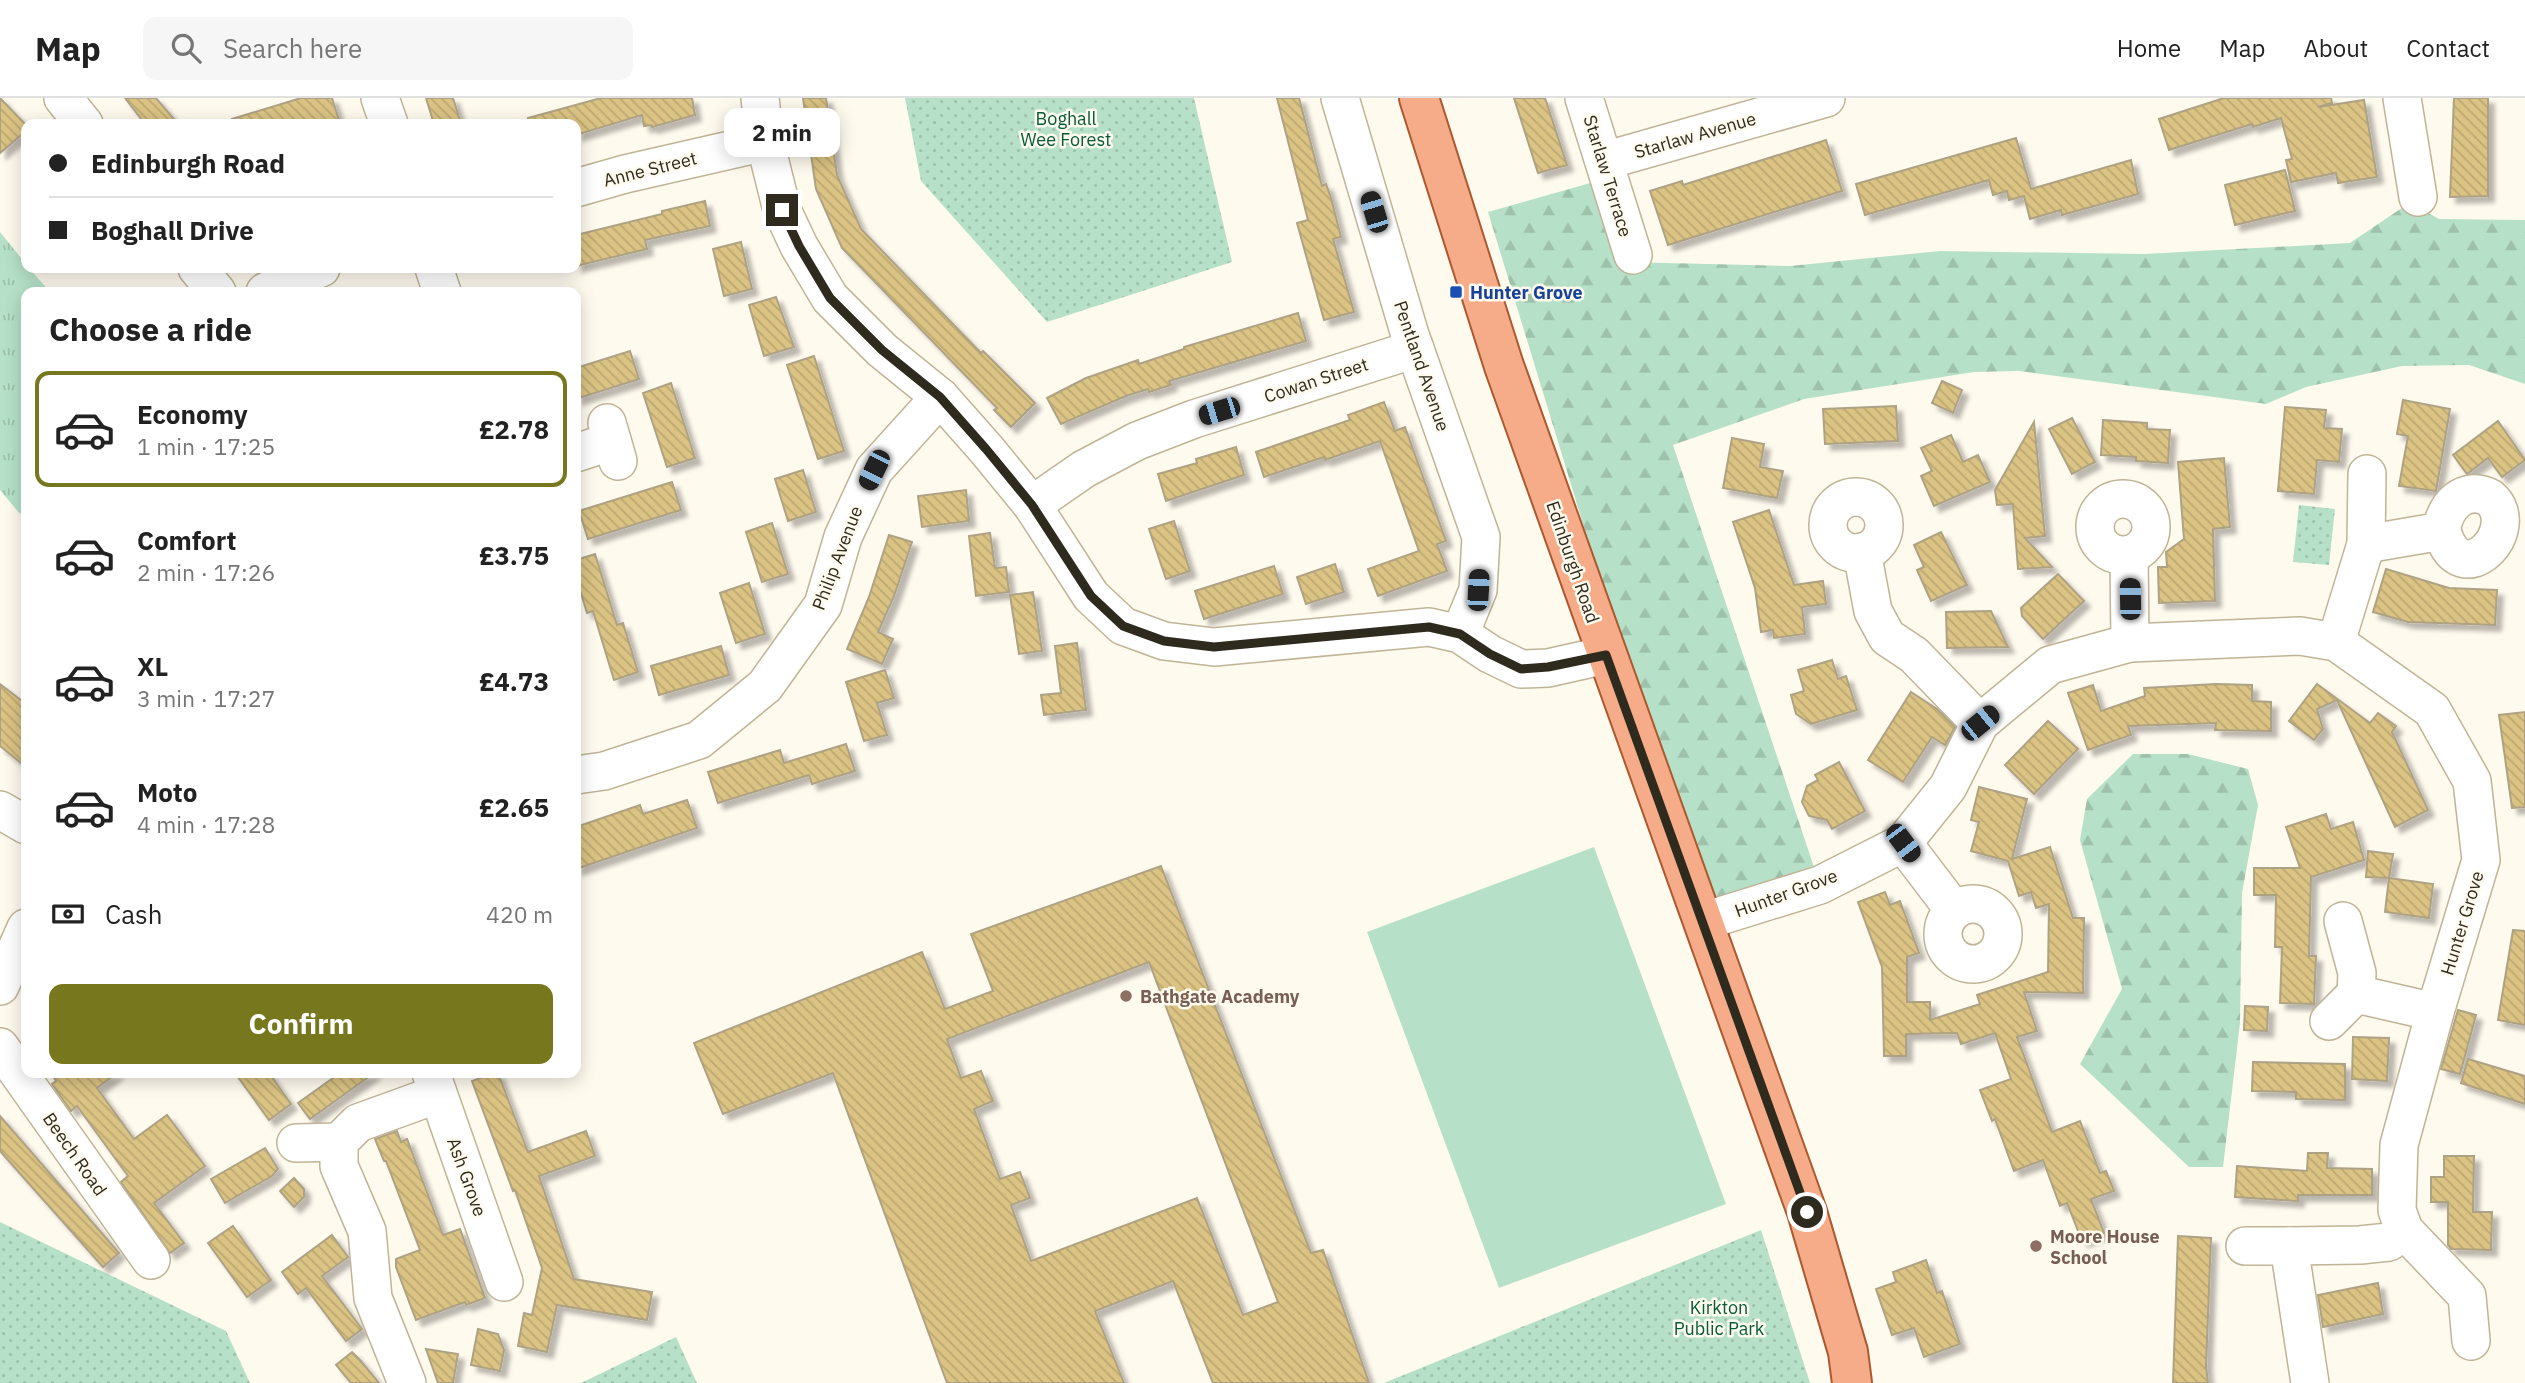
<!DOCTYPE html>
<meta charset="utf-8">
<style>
body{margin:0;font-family:"IBM Plex Sans",sans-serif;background:#f6f6f6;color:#222;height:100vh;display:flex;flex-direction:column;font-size:26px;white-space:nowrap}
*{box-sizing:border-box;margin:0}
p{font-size:23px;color:#767676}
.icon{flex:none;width:38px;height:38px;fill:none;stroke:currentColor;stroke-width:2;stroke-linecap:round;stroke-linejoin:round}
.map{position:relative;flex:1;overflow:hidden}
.panel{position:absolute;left:21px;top:189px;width:560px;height:791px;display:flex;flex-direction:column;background:#fff;border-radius:14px;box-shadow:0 4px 18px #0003}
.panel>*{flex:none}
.banner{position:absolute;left:21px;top:21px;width:560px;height:154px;border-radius:14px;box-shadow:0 4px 18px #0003;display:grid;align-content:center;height:154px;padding:0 28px;background:#fff}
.end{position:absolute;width:32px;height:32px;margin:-16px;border:9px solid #2f2a1e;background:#fff;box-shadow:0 0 0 4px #fff}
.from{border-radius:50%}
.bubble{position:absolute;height:49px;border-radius:14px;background:#fff;box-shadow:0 4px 18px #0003;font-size:23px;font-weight:700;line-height:49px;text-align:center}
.car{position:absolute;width:21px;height:42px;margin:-21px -10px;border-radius:9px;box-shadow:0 0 5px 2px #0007;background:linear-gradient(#222 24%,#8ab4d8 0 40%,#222 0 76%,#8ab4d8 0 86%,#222 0)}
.banner b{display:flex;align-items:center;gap:24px;height:66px;font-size:26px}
.banner b+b{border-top:2px solid #e0e0e0}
.banner i{width:18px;height:18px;background:#222}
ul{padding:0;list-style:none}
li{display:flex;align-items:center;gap:21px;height:116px;margin:0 14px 10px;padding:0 14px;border:4px solid transparent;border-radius:14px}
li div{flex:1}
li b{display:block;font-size:26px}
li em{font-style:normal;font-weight:700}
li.current{border-color:#77771e}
li>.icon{width:63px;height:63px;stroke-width:1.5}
h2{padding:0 28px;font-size:32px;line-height:84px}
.pay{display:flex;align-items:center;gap:18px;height:77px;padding:0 28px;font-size:26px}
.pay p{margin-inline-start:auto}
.cta{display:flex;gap:14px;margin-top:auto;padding:14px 28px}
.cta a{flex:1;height:80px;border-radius:14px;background:#77771e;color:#fff;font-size:28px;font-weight:700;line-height:80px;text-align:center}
header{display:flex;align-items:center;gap:42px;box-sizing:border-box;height:98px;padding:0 35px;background:#fff;border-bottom:2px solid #e0e0e0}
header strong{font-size:33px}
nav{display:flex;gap:38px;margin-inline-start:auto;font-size:24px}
.search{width:490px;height:63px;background:#f6f6f6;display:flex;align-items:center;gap:18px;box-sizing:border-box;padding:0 24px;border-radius:14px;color:#767676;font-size:26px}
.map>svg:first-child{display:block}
.grass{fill:url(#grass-tufts)}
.forest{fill:url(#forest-firs)}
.park{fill:url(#park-dots)}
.pitch{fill:#b6e1c8}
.building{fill:url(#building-back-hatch);stroke:#aea284;stroke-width:2;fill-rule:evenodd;filter:url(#shadow)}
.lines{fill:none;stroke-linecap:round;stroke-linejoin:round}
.minor-casing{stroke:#c0b496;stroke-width:40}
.major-casing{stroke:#ac5930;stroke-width:42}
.minor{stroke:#fff;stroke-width:37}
.major{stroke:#f6ab89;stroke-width:38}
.route{stroke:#2f2a1e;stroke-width:9}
.transit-dot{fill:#1a4fb4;stroke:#fffaee;stroke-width:2.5}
.education-dot{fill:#8d6e63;stroke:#fffaee;stroke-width:2.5}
.labels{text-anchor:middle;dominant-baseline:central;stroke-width:5;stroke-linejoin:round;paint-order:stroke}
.park-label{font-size:18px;fill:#045a39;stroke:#fffaee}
.street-label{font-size:18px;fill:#2f2a1e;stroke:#fffaee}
.transit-label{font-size:18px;font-weight:bold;fill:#164399;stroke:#fffaee;text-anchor:start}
.education-label{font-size:18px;font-weight:bold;fill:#785e54;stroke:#fffaee;text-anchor:start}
</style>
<header>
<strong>Map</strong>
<div class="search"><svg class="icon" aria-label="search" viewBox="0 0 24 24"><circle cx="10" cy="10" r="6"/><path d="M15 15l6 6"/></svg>Search here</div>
<nav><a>Home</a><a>Map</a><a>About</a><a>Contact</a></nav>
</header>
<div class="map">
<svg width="2525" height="1285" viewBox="0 0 2525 1285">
<defs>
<pattern id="grass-tufts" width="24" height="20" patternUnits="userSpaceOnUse" patternTransform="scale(1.75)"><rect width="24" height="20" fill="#b6e1c8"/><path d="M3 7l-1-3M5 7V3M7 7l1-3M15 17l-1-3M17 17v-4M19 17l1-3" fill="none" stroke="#9dc1ab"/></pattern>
<pattern id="forest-firs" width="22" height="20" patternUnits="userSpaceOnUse" patternTransform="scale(1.75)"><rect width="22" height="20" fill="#b6e1c8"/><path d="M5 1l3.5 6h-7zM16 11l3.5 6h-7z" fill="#9dc1ab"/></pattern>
<pattern id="park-dots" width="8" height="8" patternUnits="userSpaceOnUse" patternTransform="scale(1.75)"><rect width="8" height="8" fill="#b6e1c8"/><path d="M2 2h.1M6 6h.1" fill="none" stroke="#9dc1ab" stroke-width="1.8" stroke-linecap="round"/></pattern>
<pattern id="building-back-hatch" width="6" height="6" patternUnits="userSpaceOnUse" patternTransform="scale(1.75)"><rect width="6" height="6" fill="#dbc383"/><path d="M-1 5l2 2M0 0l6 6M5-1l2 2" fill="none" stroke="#bca871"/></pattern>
<filter id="shadow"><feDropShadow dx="6" dy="6" stdDeviation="2" flood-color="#0004"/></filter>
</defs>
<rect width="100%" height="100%" fill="#fffaee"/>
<polygon class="grass" points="0,134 26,166 26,170 29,170 50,194 26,194 26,411 20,416 0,392"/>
<g class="forest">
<polygon points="1601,82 1626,164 1790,168 1940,153 2144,156 2350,145 2418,99 2423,112 2439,121 2525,122 2525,286 2469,267 2402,268 2306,289 2266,306 2019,273 1974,274 1804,301 1673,347 1820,787 1704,823 1488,114"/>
<polygon points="2133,656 2188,656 2248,671 2258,707 2242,795 2240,925 2223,1069 2189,1069 2080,966 2122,891 2080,742 2087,701"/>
</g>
<g class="park">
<polygon points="905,0 1194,0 1232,164 1047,224 921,83"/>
<polygon points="2299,407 2335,411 2329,467 2293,464"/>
<polygon points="0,1124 226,1233 250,1285 0,1285"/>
<polygon points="1761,1132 1810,1285 1384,1285"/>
<polygon points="676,1239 697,1285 581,1285"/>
</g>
<polygon class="pitch" points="1594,749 1726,1106 1499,1190 1367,834"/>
<g class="building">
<polygon points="0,0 26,27 26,33 0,55"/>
<polygon points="125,0 156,0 178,26 145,26"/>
<polygon points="301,0 332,0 340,26 233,26 232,21"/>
<polygon points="426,0 453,0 461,26 434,26"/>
<polygon points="601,0 692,0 695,17 652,29 651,27 644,28 642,17 576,37 576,26 529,26 528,20"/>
<polygon points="803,0 826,0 837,77 861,131 981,255 983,253 1035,305 1011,329 994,312 997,310 842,150 816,91"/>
<polygon points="1277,0 1299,0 1322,88 1326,86 1331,100 1341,139 1333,141 1354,214 1324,222 1297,125 1308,122"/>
<polygon points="1514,0 1545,0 1567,67 1538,75"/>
<polygon points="2224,0 2331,0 2332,5 2318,9 2364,2 2377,79 2338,85 2336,75 2291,84 2286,62 2292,61 2281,20 2253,29 2252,26 2169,52 2159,21"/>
<polygon points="2454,0 2488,0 2488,98 2450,99"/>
<polygon points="2016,40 2031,91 2131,62 2138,96 2062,117 2061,112 2030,121 2024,98 2009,102 2007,93 1993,97 1989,82 1865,117 1856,86"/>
<polygon points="1826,42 1842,93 1668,147 1650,93 1682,83 1683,87"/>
<polygon points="2285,72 2295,113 2235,127 2225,87"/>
<polygon points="705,103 710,128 645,142 647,151 576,168 576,137 662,116 662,113"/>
<polygon points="741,144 752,191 724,198 713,151"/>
<polygon points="776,199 794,249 764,258 749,207"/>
<polygon points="1298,215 1306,243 1169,283 1171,287 1149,294 1148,291 1126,298 1061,326 1047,300 1086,280 1138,262 1139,266 1184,251 1184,249"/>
<polygon points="630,253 639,281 576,301 576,270"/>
<polygon points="814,258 844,353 818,361 787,267"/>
<polygon points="1942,283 1962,292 1953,315 1932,305"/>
<polygon points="671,285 695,360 667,369 643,295"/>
<polygon points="2403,302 2450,311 2436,393 2399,388 2408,338 2397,336"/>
<polygon points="1384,304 1395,333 1405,329 1446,443 1437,446 1447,473 1378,498 1368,471 1419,453 1380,343 1325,362 1324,359 1264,379 1256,354 1350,322 1348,317"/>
<polygon points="1896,308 1898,343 1825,346 1823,311"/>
<polygon points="2285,309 2326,312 2324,330 2342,331 2339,364 2317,362 2314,396 2278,393"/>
<polygon points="2072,320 2095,364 2072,376 2049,331"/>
<polygon points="2103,322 2147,325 2147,331 2170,332 2168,365 2136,363 2136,359 2101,357"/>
<polygon points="2498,323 2525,362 2502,379 2488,360 2467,376 2453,357"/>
<polygon points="2034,324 2045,438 2025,440 2052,469 2018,471 2013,406 1997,407 1995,392"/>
<polygon points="1951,337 1963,364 1978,357 1990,384 1934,408 1921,378 1932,373 1921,350"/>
<polygon points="1732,340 1764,346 1760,369 1783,373 1777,400 1723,390"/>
<polygon points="1236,349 1244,377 1166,403 1158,376 1197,365 1196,361"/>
<polygon points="2224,360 2230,429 2213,431 2215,503 2159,505 2158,469 2167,469 2166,454 2184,441 2178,364"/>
<polygon points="803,372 816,414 788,423 775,381"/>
<polygon points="672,384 681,412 588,441 579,413"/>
<polygon points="966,392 969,423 922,429 918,398"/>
<polygon points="1769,412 1794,487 1823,483 1826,506 1802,509 1805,536 1774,540 1773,532 1761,534 1755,490 1733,424"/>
<polygon points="1174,423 1190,473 1166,481 1149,431"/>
<polygon points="772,425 788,476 762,484 746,434"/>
<polygon points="1941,434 1967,487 1931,503 1917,472 1924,469 1914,447"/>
<polygon points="990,435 995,470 1006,469 1009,494 976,498 969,438"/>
<polygon points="889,437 912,444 894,498 878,534 893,541 882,566 847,551 869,499"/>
<polygon points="595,456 617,527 623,525 638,574 614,582 593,513 587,515 576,479 576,462"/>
<polygon points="1335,466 1344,494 1306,506 1297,479"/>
<polygon points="1274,468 1283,496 1204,521 1195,493"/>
<polygon points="2386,471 2449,490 2497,492 2495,527 2408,524 2373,514"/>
<polygon points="2058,476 2084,503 2043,541 2022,518 2021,510"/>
<polygon points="749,485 765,536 736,545 720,495"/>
<polygon points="1033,494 1042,553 1019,556 1010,497"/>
<polygon points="1991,513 2008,549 1947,550 1946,514"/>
<polygon points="1077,545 1086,612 1044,617 1041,597 1061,595 1055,548"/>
<polygon points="721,548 729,577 659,597 651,568"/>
<polygon points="1832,562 1838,581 1846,578 1857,612 1811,626 1796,616 1791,597 1804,593 1798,572"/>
<polygon points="885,572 894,600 877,605 887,637 864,643 846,584"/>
<polygon points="0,586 26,606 26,669 0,648"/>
<polygon points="2216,586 2252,587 2252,603 2271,604 2271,633 2215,632 2216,625 2128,628 2131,637 2088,652 2068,595 2093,587 2101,613 2145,598 2144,590"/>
<polygon points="2317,586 2370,625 2378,615 2396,628 2392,634 2428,712 2395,729 2337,602 2317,611 2323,631 2314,642 2289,623"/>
<polygon points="1911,594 1937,611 1955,629 1945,647 1932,639 1903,684 1868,662"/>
<polygon points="2525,614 2525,709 2512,710 2499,617"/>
<polygon points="2048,623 2078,651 2034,696 2005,667"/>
<polygon points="846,646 855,673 812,686 809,677 718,705 708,674 780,652 784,665"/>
<polygon points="1839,664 1865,713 1832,731 1827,722 1809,718 1802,704 1807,688 1818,682 1815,677"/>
<polygon points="1979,689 2027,701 2012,761 2050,749 2073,820 2084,820 2083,895 2024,894 2037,933 2017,939 2052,1034 2080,1023 2100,1075 2106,1073 2114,1093 2091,1101 2104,1135 2082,1143 2067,1105 2060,1108 2043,1062 2014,1073 1995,1021 1992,1023 1980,992 2011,981 1995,935 1961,946 1957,935 1906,936 1906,958 1884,958 1882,869 1858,804 1885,794 1890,807 1900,803 1919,855 1907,859 1907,904 1930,904 1930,922 1980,906 1977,897 2048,874 2049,806 2036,810 2031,794 2019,798 2008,763 1971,753 1979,724 1971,722"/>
<polygon points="687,702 697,730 576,771 576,729 640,707 643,716"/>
<polygon points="2326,716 2331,731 2353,724 2364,762 2311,779 2309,858 2316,858 2314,906 2280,905 2282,849 2275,849 2276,797 2254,797 2254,770 2300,770 2286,729"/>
<polygon points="2368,753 2393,756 2389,780 2366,779"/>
<path d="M 1161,768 L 1311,1155 L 1323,1152 L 1369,1285 L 1213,1285 L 1173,1183 L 1095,1213 L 1124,1285 L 947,1285 L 833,975 L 723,1016 L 694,945 L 922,854 L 945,911 L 993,893 L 971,836 ZM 1149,864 L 1278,1204 L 1243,1217 L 1197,1100 L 1031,1163 L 1011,1107 L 1030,1100 L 1020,1074 L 1000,1081 L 974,1011 L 993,1003 L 981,973 L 961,980 L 947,941 Z"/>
<polygon points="2389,780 2433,786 2429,820 2385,814"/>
<polygon points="2513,832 2525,833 2525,927 2498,922"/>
<polygon points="2245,908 2268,909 2267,933 2244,932"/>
<polygon points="2458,912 2476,917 2460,976 2441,971"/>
<polygon points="2353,939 2389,940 2387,983 2352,981"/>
<polygon points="2468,961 2525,978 2525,1006 2461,985"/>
<polygon points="2253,964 2345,966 2345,1002 2296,1001 2296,994 2252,993"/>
<polygon points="51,975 117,975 97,990 134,1041 167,1017 205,1068 154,1105 184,1145 170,1155 121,1084 128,1078 77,1008 71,1013 52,986 56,983"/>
<polygon points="235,975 269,975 291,1006 269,1022"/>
<polygon points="340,975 374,975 310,1021 298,1005"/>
<polygon points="494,975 498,975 528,1054 586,1033 595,1058 539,1078 574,1181 652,1194 647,1222 557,1207 547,1254 518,1248 524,1215 532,1217 542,1170 515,1092 513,1093 472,983"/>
<polygon points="0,1018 119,1155 103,1169 0,1053"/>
<polygon points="397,1033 401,1044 407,1041 443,1137 460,1131 485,1200 466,1207 465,1204 416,1222 396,1169 396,1161 420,1152 386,1063 384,1063 375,1041"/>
<polygon points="265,1050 278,1071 272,1078 225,1105 211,1081"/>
<polygon points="2308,1055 2328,1055 2327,1070 2372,1071 2372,1097 2298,1097 2298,1103 2235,1099 2237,1068 2307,1073"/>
<polygon points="2444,1058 2474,1058 2473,1114 2492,1114 2491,1152 2451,1151 2448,1147 2448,1104 2431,1104 2431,1079 2444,1079"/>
<polygon points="294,1080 304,1091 304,1099 294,1109 280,1093"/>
<polygon points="233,1128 271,1182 247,1199 208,1145"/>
<polygon points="332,1137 348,1159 322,1178 362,1231 346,1243 306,1190 298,1196 282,1174"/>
<polygon points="2178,1138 2211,1140 2206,1268 2208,1285 2173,1285"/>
<polygon points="1926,1162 1937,1195 1942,1193 1960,1246 1924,1259 1914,1230 1892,1237 1876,1191 1896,1184 1893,1174"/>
<polygon points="2378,1185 2383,1216 2323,1229 2318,1197"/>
<polygon points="478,1231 498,1236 504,1252 500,1273 471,1267"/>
<polygon points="426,1251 458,1256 453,1285 438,1285"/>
<polygon points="352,1254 360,1262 379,1285 351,1285 336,1267"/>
</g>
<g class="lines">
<g class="minor-casing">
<g id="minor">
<polyline points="63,0 84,26"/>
<polyline points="380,0 389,26"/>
<polyline points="760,0 765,44 782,112 799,148 830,200 882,252 940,299 986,351 1032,407 1091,498 1123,528 1164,543 1214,549 1429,529 1460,536 1490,556 1521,571 1548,570 1606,557"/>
<polyline points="1340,0 1410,237 1481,439 1478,492 1460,536"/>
<polyline points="1584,0 1633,157"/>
<polyline points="2402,0 2418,99"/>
<polyline points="1604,63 1826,0"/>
<polyline points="576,90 625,76 765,44"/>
<polyline points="197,170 217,194"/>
<polyline points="434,170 442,194"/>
<polyline points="265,194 299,177 321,170"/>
<polyline points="607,325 618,363"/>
<polyline points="576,355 612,343"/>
<circle cx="1856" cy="427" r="28"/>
<circle cx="2123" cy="429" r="28"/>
<polyline points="1032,407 1084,371 1137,343 1194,321 1415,251"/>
<path d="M 2366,446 L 2442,433 C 2443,409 2465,386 2490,400 C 2525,430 2461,500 2442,433"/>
<polyline points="1862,454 1873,513 1887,539 1914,557 1980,625"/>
<polyline points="2129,457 2130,545"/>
<polyline points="2336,544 2366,446 2367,376"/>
<polyline points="576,677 604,673 699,642 765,588 823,507 843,439 874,372 940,299"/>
<polyline points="0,712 26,727"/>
<polyline points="1903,745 1954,812"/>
<circle cx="1973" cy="836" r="30"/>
<polyline points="1704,823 1820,787 1903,745 1948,689 1980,625 2050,567 2130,545 2300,538 2336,544 2432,612 2472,683 2481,762 2435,914 2399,1047 2397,1112 2404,1132 2389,1144 2360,1147 2289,1148 2310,1285"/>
<polyline points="2343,823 2357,875 2356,896"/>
<polyline points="0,888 26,830"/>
<polyline points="2329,923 2356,896 2435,914"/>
<polyline points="0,949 151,1162"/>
<polyline points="431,975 504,1184"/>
<polyline points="296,1045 339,1044"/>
<polyline points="2404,1132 2467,1198 2471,1243"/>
<polyline points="2245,1148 2289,1148"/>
<polyline points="407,1285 373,1200 367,1133 339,1068 339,1044 358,1025 438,996"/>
</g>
</g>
<g class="major-casing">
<polyline id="major" points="1419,0 1504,268 1807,1114 1848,1254 1852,1285"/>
</g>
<use href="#minor" class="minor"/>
<use href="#major" class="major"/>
</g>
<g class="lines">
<polyline class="route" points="782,112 799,148 830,200 882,252 940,299 986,351 1032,407 1091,498 1123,528 1164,543 1214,549 1429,529 1460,536 1490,556 1521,571 1548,569 1606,557 1807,1114"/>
</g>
<rect class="transit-dot" x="1449" y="187" width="14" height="14" rx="3.5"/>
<g class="education-dot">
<circle cx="1126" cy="898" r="7"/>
<circle cx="2036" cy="1148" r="7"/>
</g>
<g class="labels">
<g class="park-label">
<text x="1066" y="20">Boghall<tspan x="1066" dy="21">Wee Forest</tspan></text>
<text x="1719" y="1209">Kirkton<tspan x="1719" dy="21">Public Park</tspan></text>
</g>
<g class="street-label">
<text transform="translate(1695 37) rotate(-16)">Starlaw Avenue</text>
<text transform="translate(650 71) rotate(-14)">Anne Street</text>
<text transform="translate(1608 78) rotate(73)">Starlaw Terrace</text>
<text transform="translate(1422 268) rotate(71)">Pentland Avenue</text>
<text transform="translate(1316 282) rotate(-18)">Cowan Street</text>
<text transform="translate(837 460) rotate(-69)">Philip Avenue</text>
<text transform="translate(1573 464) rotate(71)">Edinburgh Road</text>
<text transform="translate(1786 795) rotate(-20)">Hunter Grove</text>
<text transform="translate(2462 825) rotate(-73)">Hunter Grove</text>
<text transform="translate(75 1056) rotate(55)">Beech Road</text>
<text transform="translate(467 1079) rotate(70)">Ash Grove</text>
</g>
<g class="transit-label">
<text x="1470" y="194">Hunter Grove</text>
</g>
<g class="education-label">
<text x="1140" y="898">Bathgate Academy</text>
<text x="2050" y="1138">Moore House<tspan x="2050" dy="21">School</tspan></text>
</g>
</g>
</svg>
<i class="end from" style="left:1807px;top:1114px"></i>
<i class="end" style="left:782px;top:112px"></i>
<div class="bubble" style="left:724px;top:10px;width:116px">2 min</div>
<i class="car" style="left:1374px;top:114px;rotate:343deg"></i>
<i class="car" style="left:1219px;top:313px;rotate:253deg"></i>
<i class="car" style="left:874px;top:372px;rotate:206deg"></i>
<i class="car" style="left:1478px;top:492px;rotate:3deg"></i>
<i class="car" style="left:2130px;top:501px;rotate:359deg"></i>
<i class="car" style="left:1980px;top:625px;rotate:51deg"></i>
<i class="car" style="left:1903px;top:745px;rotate:143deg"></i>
<div class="banner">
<b><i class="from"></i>Edinburgh Road</b>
<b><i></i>Boghall Drive</b>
</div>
<section class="panel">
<h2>Choose a ride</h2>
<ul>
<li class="current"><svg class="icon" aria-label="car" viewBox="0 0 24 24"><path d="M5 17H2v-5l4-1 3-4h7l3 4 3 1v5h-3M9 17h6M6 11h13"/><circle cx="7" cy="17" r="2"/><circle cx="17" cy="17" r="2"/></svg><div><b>Economy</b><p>1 min · 17:25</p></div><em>£2.78</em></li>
<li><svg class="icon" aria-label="car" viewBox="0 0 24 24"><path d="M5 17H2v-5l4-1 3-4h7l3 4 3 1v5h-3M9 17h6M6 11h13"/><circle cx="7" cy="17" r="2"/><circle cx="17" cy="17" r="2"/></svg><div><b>Comfort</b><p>2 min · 17:26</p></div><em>£3.75</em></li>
<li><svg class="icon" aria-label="car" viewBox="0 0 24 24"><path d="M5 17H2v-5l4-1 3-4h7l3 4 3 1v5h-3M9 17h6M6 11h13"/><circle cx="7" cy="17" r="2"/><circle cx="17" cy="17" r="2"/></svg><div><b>XL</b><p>3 min · 17:27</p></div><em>£4.73</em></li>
<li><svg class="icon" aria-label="car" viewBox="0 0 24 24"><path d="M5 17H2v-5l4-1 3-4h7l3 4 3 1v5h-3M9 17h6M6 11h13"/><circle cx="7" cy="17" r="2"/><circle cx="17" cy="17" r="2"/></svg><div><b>Moto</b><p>4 min · 17:28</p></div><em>£2.65</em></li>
</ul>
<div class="pay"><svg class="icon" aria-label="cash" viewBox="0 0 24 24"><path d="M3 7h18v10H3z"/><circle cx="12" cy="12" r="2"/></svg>Cash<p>420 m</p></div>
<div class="cta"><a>Confirm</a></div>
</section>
</div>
